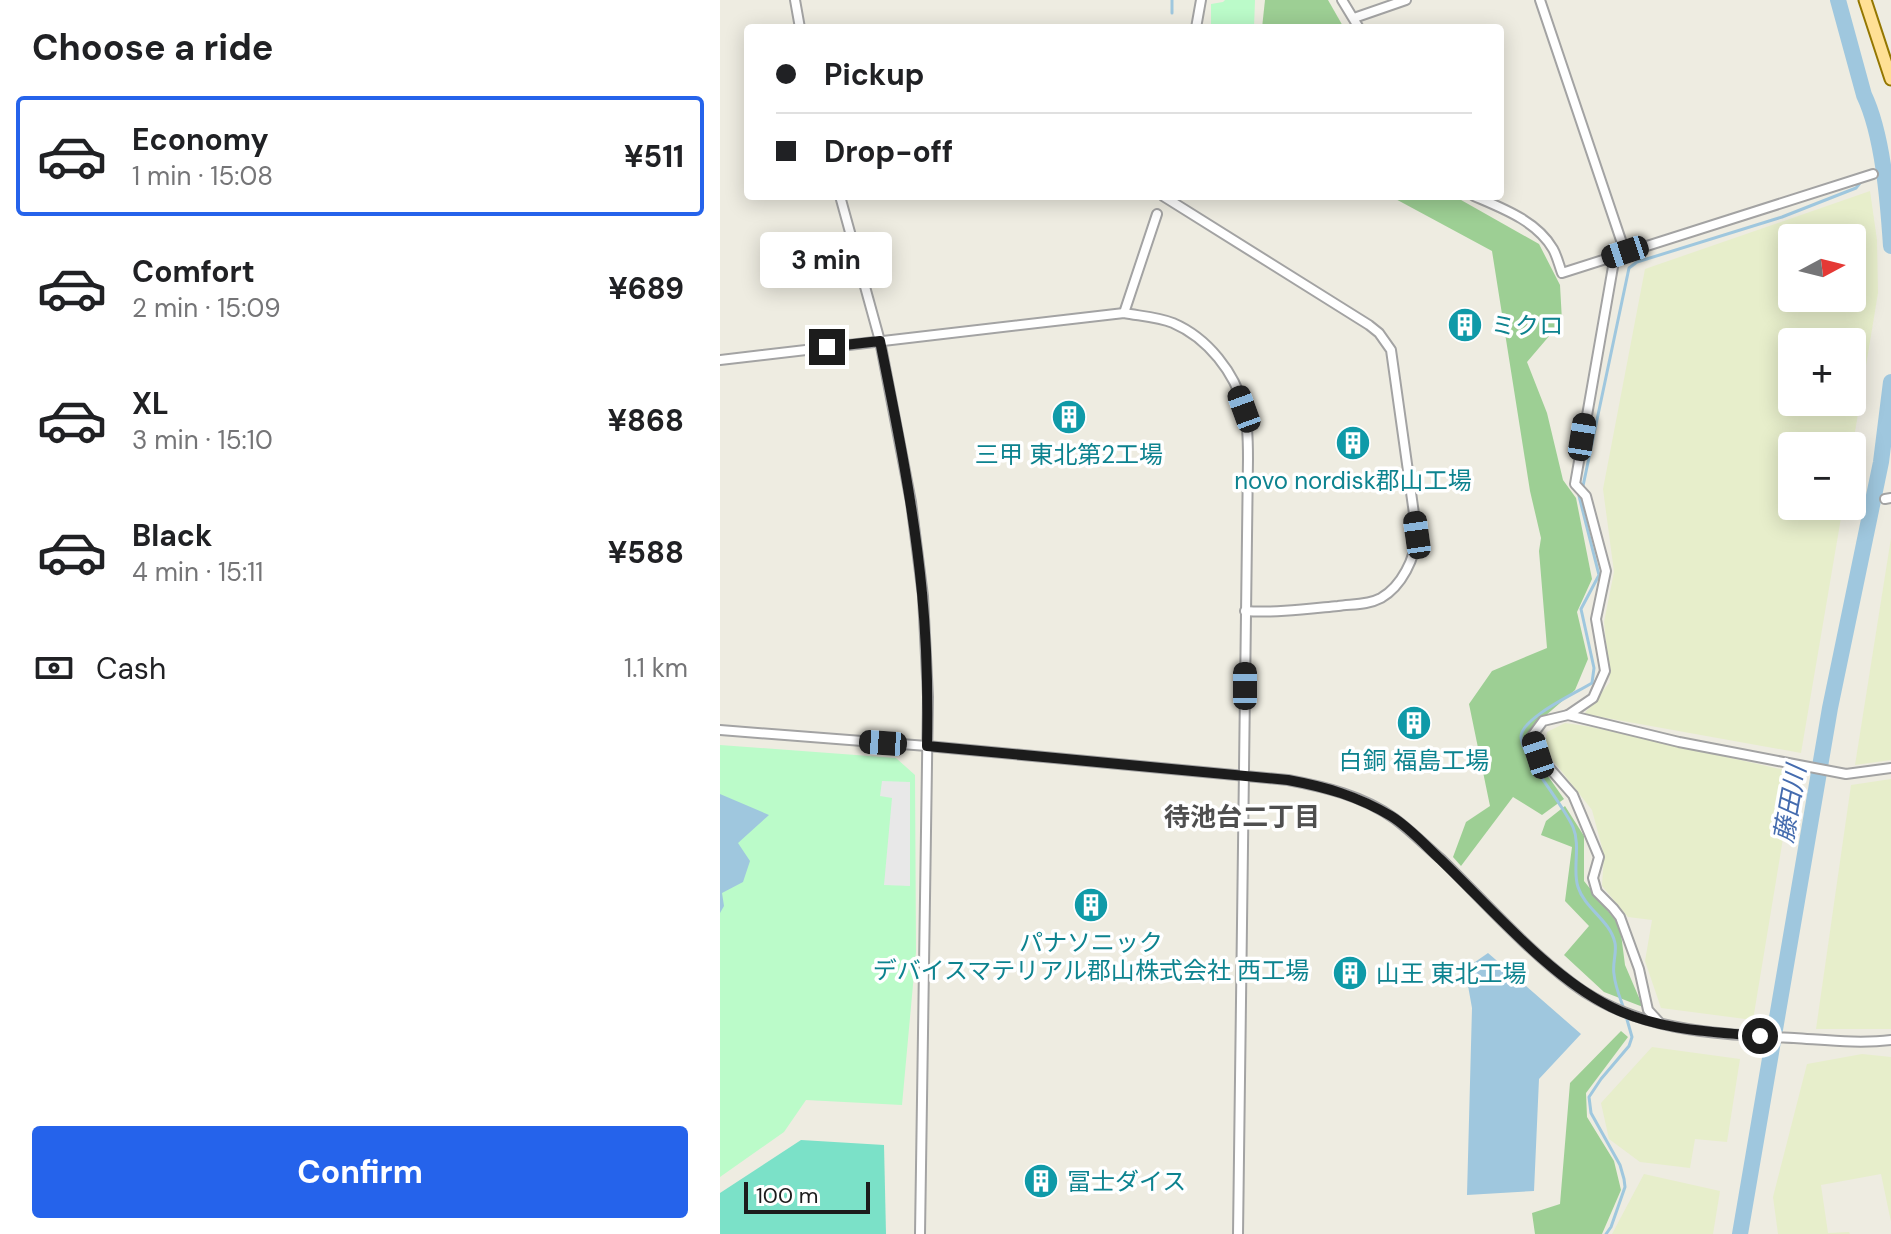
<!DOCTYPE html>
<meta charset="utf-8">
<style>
body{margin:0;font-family:"DM Sans","Noto Sans JP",sans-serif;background:#f6f6f6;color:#202124;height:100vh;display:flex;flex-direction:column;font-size:30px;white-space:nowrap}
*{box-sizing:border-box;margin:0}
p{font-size:26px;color:#757577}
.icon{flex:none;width:44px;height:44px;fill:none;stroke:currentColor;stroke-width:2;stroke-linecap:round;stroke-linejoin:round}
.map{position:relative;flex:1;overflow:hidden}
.details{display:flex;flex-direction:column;background:#fff;width:720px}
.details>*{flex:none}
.guide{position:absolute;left:24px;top:24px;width:760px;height:176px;border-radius:8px;box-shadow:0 4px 20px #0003;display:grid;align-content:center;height:176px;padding:0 32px;background:#fff}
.needle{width:52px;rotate:83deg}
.fabs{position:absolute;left:1058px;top:224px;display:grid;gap:16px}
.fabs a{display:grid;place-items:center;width:88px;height:88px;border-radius:8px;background:#fff;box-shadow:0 4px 20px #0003;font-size:40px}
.scale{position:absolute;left:24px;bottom:20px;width:126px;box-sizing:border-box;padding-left:8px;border:4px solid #1c1c1c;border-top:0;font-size:22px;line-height:28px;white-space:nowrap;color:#1c1c1c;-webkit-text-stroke:6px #fff;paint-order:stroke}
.end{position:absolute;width:36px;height:36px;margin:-18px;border:10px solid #1c1c1c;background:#fff;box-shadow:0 0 0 4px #fff}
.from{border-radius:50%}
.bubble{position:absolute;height:56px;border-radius:8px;background:#fff;box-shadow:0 4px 20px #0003;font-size:26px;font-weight:700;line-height:56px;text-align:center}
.car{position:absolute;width:24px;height:48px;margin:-24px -12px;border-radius:10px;box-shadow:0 0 6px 2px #0007;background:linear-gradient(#222 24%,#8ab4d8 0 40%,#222 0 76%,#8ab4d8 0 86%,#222 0)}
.guide b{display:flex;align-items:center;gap:28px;height:76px;font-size:30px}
.guide b+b{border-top:2px solid #e0e0e0}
.guide i{width:20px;height:20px;background:#202124}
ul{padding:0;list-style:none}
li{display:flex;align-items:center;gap:24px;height:120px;margin:0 16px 12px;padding:0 16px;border:4px solid transparent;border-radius:8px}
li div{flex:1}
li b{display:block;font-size:30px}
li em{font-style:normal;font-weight:700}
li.on{border-color:#2563eb}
li>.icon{width:72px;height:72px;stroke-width:1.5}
h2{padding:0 32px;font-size:36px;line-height:96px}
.pay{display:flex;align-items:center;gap:20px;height:88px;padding:0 32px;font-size:30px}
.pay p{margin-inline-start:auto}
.action{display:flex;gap:16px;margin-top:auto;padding:16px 32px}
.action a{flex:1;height:92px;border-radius:8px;background:#2563eb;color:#fff;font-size:32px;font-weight:700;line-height:92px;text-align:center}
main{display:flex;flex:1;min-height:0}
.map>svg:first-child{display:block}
.farmland{fill:#e7eecb;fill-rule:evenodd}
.forest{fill:#9dcf94}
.park{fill:#bbfbc9}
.pitch{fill:#7be1c8}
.parking{fill:#e8e8e8}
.water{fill:#9fc7de}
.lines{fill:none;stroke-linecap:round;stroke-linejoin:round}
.stream{stroke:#9fc7de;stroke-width:3}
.river{stroke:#9fc7de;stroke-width:16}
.minor-casing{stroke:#a3a3a3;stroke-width:12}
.major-casing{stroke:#947700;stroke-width:15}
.minor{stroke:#fff;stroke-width:8}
.major{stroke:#ffe095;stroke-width:11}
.route{stroke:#1c1c1c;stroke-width:10}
.labels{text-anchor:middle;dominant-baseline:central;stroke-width:7;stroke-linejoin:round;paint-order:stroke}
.culture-label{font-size:24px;fill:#0d838f;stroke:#fff}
.water-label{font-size:26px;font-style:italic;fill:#456caf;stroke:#fff}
.neighbourhood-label{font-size:26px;font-weight:bold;fill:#4f4f4f;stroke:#fff}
</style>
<main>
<section class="details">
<h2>Choose a ride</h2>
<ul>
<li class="on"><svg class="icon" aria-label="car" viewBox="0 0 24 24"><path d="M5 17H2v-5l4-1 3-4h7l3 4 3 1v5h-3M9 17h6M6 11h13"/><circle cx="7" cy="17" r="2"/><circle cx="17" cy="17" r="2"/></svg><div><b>Economy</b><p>1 min · 15:08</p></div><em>¥511</em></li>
<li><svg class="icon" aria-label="car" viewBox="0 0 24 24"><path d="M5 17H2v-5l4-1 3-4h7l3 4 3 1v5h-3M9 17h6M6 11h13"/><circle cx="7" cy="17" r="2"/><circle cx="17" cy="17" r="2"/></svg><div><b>Comfort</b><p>2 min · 15:09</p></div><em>¥689</em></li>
<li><svg class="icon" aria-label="car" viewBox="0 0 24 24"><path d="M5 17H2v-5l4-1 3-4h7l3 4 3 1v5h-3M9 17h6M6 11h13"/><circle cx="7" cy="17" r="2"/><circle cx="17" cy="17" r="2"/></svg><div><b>XL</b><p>3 min · 15:10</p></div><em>¥868</em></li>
<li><svg class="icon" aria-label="car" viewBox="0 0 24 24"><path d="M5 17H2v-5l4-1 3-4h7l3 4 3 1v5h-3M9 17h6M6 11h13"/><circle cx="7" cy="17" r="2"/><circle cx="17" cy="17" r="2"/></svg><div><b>Black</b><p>4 min · 15:11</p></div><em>¥588</em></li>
</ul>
<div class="pay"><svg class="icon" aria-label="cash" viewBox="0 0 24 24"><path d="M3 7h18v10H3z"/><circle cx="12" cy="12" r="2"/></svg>Cash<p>1.1 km</p></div>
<div class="action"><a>Confirm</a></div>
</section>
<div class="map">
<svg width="1171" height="1234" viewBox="0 0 1171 1234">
<rect width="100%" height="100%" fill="#eeece1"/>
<g class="farmland">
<path d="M 1150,191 L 1157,240 L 1158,293 L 1132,450 L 1132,446 L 1072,446 L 1072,506 L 1123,506 L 1081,753 L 864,714 L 890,682 L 884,622 L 894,572 L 883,489 L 925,269 ZM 1072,238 L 1132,238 L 1132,298 L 1072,298 ZM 1072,342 L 1132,342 L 1132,402 L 1072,402 Z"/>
<polygon points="1171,538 1171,760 1135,765"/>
<polygon points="845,723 872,727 1074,772 1033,1020 941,1008 925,961 932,920 908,917 882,886 884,855 872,810 824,749 827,732"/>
<polygon points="1171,779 1171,1029 1096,1029 1131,785"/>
<polygon points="932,1047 1020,1059 1007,1142 975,1139 970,1168 920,1162 889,1139 881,1103"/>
<polygon points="1142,1054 1171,1057 1171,1222 1161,1174 1101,1185 1108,1233 1129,1232 1130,1234 1058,1234 1053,1197 1087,1064"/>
<polygon points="924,1174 1000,1191 993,1234 892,1234"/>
</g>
<g class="forest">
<polygon points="545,0 608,0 624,28 542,28"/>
<polygon points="670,196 734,196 819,244 840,285 842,321 807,362 827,413 843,480 856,498 872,579 857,612 868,659 855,690 817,723 808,734 809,749 844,799 822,815 793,797 741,866 733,857 746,822 770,806 749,704 772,671 827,648 819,551 821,538 810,491 772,251"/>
<polygon points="845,806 864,836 864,881 900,926 905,965 923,1007 884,992 844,955 869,926 845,901 852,847 821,835 826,821"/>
<polygon points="901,1031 908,1037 866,1093 867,1117 894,1161 901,1190 882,1234 815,1234 812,1213 840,1204 850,1083"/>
</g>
<g class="park">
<polygon points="505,0 535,0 534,28 491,28 491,4 503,2"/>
<polygon points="0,745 176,758 195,775 196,952 182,1105 86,1100 64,1132 0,1177"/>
</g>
<polygon class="pitch" points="81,1140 164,1145 166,1234 0,1234 0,1193"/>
<polygon class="parking" points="162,781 190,782 190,886 164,885 172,798 160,796"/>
<g class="water">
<polygon points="0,794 49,815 18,843 30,861 23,882 2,893 4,906 0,913"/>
<polygon points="768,953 861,1034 819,1079 814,1191 747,1195 752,1008 745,969"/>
</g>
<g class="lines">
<g class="stream">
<polyline points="452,0 452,13"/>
<polyline points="863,486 909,268 917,262 1062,217 1136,188 1140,183"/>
<path d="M 859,496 L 879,575 L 861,609 L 874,668 L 872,683 C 856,693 801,718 801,737 C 801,755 843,804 853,827 C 861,846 852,870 858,887 C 865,909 890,920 895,943 C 897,953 892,964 894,974 C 895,986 900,998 904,1009"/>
<polyline points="886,1234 891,1227 905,1187 904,1179 900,1165 871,1113 869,1097 881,1079 909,1046 912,1037 906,1016"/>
</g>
<g class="river">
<path d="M 1118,0 L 1144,95 C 1163,135 1168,201 1171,246"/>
<polyline points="1020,1234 1110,708 1161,462 1171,382"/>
</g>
<g class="minor-casing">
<g id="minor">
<polyline points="75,0 80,28"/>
<polyline points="622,0 639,28"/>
<polyline points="820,0 905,252 894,261 855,484 866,496 886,571 876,619 885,671 873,698 848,715 823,721 812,736 818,755 853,795 879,857 873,878 877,892 893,908 900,917 919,969 928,1010 939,1022"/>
<polyline points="634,18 686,0"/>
<polyline points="476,28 481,0"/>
<polyline points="120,196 160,341 191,502 203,596 208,697 200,1234"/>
<path d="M 443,196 L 649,325 L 659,333 L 671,350 L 697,535 C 695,558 682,586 661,598 C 648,605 632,604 618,606 C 587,609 556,613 525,611"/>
<path d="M 754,196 C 782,208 817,221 833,249 C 837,256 839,265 842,273 L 1153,174"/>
<polyline points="404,313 437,214"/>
<path d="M 0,360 L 404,313 C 420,316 438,317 453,323 C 488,338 515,373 524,408 C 528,424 528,442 528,459 L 518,1234"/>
<polyline points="1165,499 1171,498"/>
<polyline points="848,715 959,742 1126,774 1171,768"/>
<path d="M 0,730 L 207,746 L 568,780 C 605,787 644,796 675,819 C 691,831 706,846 721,859 C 764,901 805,948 853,984 C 917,1032 998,1034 1074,1038 C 1106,1040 1139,1044 1171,1040"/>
</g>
</g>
<g class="major-casing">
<polyline id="major" points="1145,0 1171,79"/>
</g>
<use href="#minor" class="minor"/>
<use href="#major" class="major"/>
</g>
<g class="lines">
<path class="route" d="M 107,347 L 160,341 C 177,425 194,508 202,593 C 207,644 208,695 207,746 L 568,780 C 606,787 637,796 671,816 C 689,827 705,845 721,860 C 771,908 830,977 891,1007 C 937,1030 991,1032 1040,1036"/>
</g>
<defs>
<g id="building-disc" transform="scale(1.8)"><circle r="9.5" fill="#0f9aa8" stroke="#fff"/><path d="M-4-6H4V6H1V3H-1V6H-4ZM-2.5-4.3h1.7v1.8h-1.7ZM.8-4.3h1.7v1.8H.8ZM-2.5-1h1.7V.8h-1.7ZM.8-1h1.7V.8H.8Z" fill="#fff"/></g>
</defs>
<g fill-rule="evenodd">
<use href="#building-disc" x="745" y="325"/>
<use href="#building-disc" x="349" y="417"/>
<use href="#building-disc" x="633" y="443"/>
<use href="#building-disc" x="694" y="723"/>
<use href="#building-disc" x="371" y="905"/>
<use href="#building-disc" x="630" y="973"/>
<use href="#building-disc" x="321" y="1181"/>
</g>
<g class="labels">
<g class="culture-label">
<text x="771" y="325" text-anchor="start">ミクロ</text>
<text x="349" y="454">三甲 東北第2工場</text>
<text x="633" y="480">novo nordisk郡山工場</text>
<text x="694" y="760">白銅 福島工場</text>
<text x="371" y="942">パナソニック<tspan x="371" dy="28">デバイスマテリアル郡山株式会社 西工場</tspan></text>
<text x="656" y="973" text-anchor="start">山王 東北工場</text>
<text x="347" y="1181" text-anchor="start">冨士ダイス</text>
</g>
<g class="water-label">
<text transform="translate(1070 804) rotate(-80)">藤田川</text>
</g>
<g class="neighbourhood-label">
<text x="522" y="817">待池台二丁目</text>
</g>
</g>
</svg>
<div class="fabs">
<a><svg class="needle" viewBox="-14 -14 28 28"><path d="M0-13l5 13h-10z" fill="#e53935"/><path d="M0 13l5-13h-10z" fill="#757577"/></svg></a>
<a>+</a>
<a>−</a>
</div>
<div class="scale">100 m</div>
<i class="end from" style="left:1040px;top:1036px"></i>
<i class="end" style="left:107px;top:347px"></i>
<div class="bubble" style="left:40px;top:232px;width:132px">3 min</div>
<i class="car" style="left:905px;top:252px;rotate:252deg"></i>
<i class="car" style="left:524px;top:409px;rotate:340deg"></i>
<i class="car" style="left:862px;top:437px;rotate:9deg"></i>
<i class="car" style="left:697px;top:535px;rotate:352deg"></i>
<i class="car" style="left:525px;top:686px;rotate:0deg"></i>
<i class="car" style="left:163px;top:743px;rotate:274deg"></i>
<i class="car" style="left:818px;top:755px;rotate:342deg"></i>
<div class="guide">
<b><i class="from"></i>Pickup</b>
<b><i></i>Drop-off</b>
</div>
</div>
</main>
